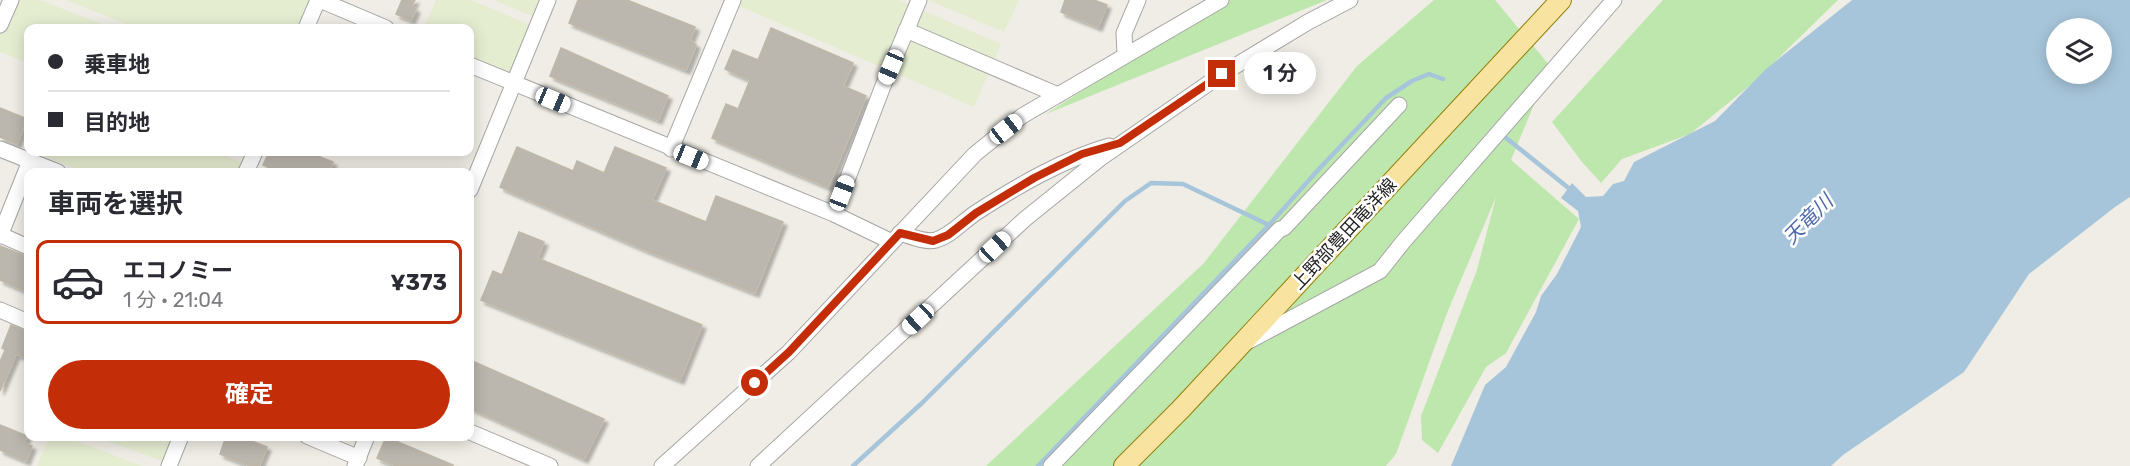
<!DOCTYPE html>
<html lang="ja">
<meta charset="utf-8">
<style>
body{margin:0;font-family:Rubik,"Noto Sans JP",sans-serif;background:#f2f2f3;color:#2b2b33;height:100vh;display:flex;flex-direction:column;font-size:22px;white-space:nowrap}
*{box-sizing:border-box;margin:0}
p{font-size:20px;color:#7c7c81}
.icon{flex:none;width:33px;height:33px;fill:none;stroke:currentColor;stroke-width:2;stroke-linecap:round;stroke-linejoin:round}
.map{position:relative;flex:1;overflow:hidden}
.sheet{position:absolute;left:24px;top:168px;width:450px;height:273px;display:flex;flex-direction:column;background:#fff;border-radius:12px;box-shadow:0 3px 15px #0003}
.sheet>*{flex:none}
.top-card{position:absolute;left:24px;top:24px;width:450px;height:132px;border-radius:12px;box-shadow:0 3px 15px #0003;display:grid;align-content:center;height:132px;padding:0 24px;background:#fff}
.tools{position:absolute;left:2046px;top:18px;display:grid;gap:12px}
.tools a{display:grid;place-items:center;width:66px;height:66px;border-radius:50%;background:#fff;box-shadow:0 3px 15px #0003;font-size:30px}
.end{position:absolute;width:27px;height:27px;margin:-14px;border:8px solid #c32e09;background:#fff;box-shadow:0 0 0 3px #fff}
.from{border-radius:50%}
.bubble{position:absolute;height:42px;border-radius:21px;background:#fff;box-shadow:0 3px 15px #0003;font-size:20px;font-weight:700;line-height:42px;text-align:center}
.car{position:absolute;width:18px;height:36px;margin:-18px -9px;border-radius:8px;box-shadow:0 0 4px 2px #0007;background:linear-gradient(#fff 24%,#345 0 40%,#fff 0 76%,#345 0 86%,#fff 0)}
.top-card b{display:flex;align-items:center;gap:21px;height:57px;font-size:22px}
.top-card b+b{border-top:2px solid #e1e1e2}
.top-card i{width:15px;height:15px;background:#2b2b33}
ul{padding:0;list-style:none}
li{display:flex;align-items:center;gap:18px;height:84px;margin:0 12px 9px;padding:0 12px;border:3px solid transparent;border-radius:12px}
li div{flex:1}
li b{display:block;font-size:22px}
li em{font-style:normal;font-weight:700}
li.selected{border-color:#c32e09}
li>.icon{width:54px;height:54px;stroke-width:1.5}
h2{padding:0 24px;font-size:27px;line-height:72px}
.action{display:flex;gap:12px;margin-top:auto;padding:12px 24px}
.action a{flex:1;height:69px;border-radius:36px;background:#c32e09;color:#fff;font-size:24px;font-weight:700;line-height:69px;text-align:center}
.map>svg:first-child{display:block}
.farmland{fill:#e5edd1}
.grass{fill:#bee7ad}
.water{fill:#a7c5da;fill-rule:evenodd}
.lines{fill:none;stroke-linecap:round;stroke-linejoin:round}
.stream{stroke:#a7c5da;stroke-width:4.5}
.building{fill:#bbb6ae;stroke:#c0b7a8;stroke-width:1.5;filter:url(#shadow)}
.minor-casing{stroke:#a5a5a5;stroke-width:17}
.major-casing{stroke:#927f07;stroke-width:22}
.minor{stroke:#fff;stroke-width:15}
.major{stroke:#f8e3a1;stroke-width:20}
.route{stroke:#c32e09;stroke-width:8}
.labels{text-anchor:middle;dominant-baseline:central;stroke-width:5;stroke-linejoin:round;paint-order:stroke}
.street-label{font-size:18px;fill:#1e1e1e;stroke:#fff}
.water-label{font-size:20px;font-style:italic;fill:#4f6aaa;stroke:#fff}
</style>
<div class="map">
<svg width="2130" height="466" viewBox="0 0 2130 466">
<defs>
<filter id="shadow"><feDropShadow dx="4" dy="4" stdDeviation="1.5" flood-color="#0004"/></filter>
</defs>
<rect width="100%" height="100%" fill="#efede5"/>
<g class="farmland">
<polygon points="11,0 40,0 112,28 28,28 28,64 0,52 0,25"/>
<polygon points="66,0 318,0 306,28 136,28"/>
<polygon points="436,0 471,0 537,28 513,83 470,65 470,28 424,28"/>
<polygon points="494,0 549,0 541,20"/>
<polygon points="733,0 898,0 1001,44 974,107 732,3"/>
<polygon points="928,0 1019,0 1004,32"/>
<polygon points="43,152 216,152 251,166 249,172 85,172 41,155"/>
<polygon points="50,436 66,437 142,466 37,466"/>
<polygon points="96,437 181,437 170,464"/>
</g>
<g class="grass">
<polygon points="1224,0 1327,0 1046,114"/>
<polygon points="1434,0 1495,0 1550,66 1511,160 1579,219 1506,353 1486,367 1438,453 1422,440 1421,416 1477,270 1496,197 1447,313 1396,454 1386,466 986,466 1204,263 1357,66"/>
<polygon points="1663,0 1838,0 1753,83 1690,134 1622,159 1601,183 1582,162 1552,122"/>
</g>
<path class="water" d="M 1852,0 L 2130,0 L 2130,197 L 2115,207 L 2029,274 L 1964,372 L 1843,455 L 1831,466 L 1451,466 L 1485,385 L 1506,367 L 1536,312 L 1541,296 L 1557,274 L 1581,227 L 1578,211 L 1561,198 L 1572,183 L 1586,197 L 1603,196 L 1613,184 L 1624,181 L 1634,162 L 1715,121 L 1766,69 ZM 2056,28 L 2102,28 L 2102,74 L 2056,74 Z"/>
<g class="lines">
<g class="stream">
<polyline points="1505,137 1571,190"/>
<polyline points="853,466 922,403 1125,201 1151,183 1183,184 1269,225"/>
<polyline points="1038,466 1269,225 1319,169 1386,98 1412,81 1429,74 1443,79"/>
</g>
</g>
<g class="building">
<polygon points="402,0 415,0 411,7 416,9 411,20 396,14"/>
<polygon points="578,0 627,0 695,27 690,40 696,45 686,70 569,23"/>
<polygon points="1065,0 1094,0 1107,5 1098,27 1061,12"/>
<polygon points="771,28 853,63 843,86 866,96 828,187 712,138 726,104 738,109 750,80 725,69 733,50 758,60"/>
<polygon points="561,48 668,96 658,120 550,76"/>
<polygon points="0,108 27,119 17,144 0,137"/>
<polygon points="517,147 573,171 577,161 604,173 615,147 666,168 652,200 706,222 716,196 783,222 755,293 646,250 500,187"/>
<polygon points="269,152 307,152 333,162 329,172 281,172 263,165"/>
<polygon points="519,232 544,242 537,258 702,325 680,380 481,300 493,271 502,275"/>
<polygon points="0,246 28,257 28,292 0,280"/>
<polygon points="11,325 28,332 28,351 26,358 16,354 0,391 0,362 5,350 2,348"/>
<polygon points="470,360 604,419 584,459 470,408"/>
<polygon points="0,425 27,436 24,443 32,446 26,461 0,450"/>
<polygon points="226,436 239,436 267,447 259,466 251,466 220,454"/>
<polygon points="386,437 453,465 453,466 396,466 377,458"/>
</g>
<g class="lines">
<g class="minor-casing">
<g id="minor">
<polyline points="320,0 386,28"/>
<polyline points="0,25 11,0"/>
<polyline points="306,28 318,0"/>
<polyline points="906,30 1058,95"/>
<polyline points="1125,54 1124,33 1138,0"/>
<polyline points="470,65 834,214 892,242"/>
<polyline points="0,149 58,172"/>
<polyline points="671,149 733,0"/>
<polyline points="246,172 255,152"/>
<polyline points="470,190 548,0"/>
<polyline points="834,214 883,86 919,0"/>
<path d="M 900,233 C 910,236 925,243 936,240 C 952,235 963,221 977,212 C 1019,185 1062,160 1109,146"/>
<polyline points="1,235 28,247"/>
<polyline points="0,236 30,161"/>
<polyline points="0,310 28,322"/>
<polyline points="1249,341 1380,271 1403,242 1614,0"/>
<polyline points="470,432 550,466"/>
<polyline points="307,436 359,458"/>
<polyline points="169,466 181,436"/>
<polyline points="355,466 367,436"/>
<polyline points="662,466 789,352 975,154 1022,116 1221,0"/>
<polyline points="758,466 1025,219 1102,157 1222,74 1308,22 1350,0"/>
<polyline points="1051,466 1280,229 1284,228 1399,105"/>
</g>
</g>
<g class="major-casing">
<polyline id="major" points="1124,466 1181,409 1561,0"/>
</g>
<use href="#minor" class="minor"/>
<use href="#major" class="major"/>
</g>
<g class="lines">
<polyline class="route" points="755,383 789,352 900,233 933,241 948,235 976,213 1034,178 1082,154 1120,143 1222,74"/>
</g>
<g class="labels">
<g class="street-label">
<text transform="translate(1344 234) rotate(-47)">上野部豊田竜洋線</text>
</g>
<g class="water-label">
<text transform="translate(1808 219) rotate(-45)">天竜川</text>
</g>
</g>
</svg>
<div class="tools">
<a><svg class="icon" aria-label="layers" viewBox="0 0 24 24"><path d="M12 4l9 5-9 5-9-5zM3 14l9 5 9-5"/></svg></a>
</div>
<i class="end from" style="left:755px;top:383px"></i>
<i class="end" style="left:1222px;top:74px"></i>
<div class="bubble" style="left:1244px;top:52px;width:72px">1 分</div>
<i class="car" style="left:891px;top:67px;rotate:203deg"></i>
<i class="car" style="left:553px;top:100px;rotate:113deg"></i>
<i class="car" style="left:1006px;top:129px;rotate:52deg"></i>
<i class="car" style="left:691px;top:157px;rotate:112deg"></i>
<i class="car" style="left:842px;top:193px;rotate:21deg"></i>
<i class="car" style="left:995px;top:247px;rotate:47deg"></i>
<i class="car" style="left:918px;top:319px;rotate:227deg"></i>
<div class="top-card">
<b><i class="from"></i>乗車地</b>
<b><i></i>目的地</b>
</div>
<section class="sheet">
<h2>車両を選択</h2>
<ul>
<li class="selected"><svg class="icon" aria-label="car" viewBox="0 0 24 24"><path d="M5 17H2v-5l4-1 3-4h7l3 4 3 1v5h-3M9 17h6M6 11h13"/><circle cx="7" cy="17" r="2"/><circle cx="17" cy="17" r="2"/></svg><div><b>エコノミー</b><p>1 分 · 21:04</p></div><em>¥373</em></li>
</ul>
<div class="action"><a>確定</a></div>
</section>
</div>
